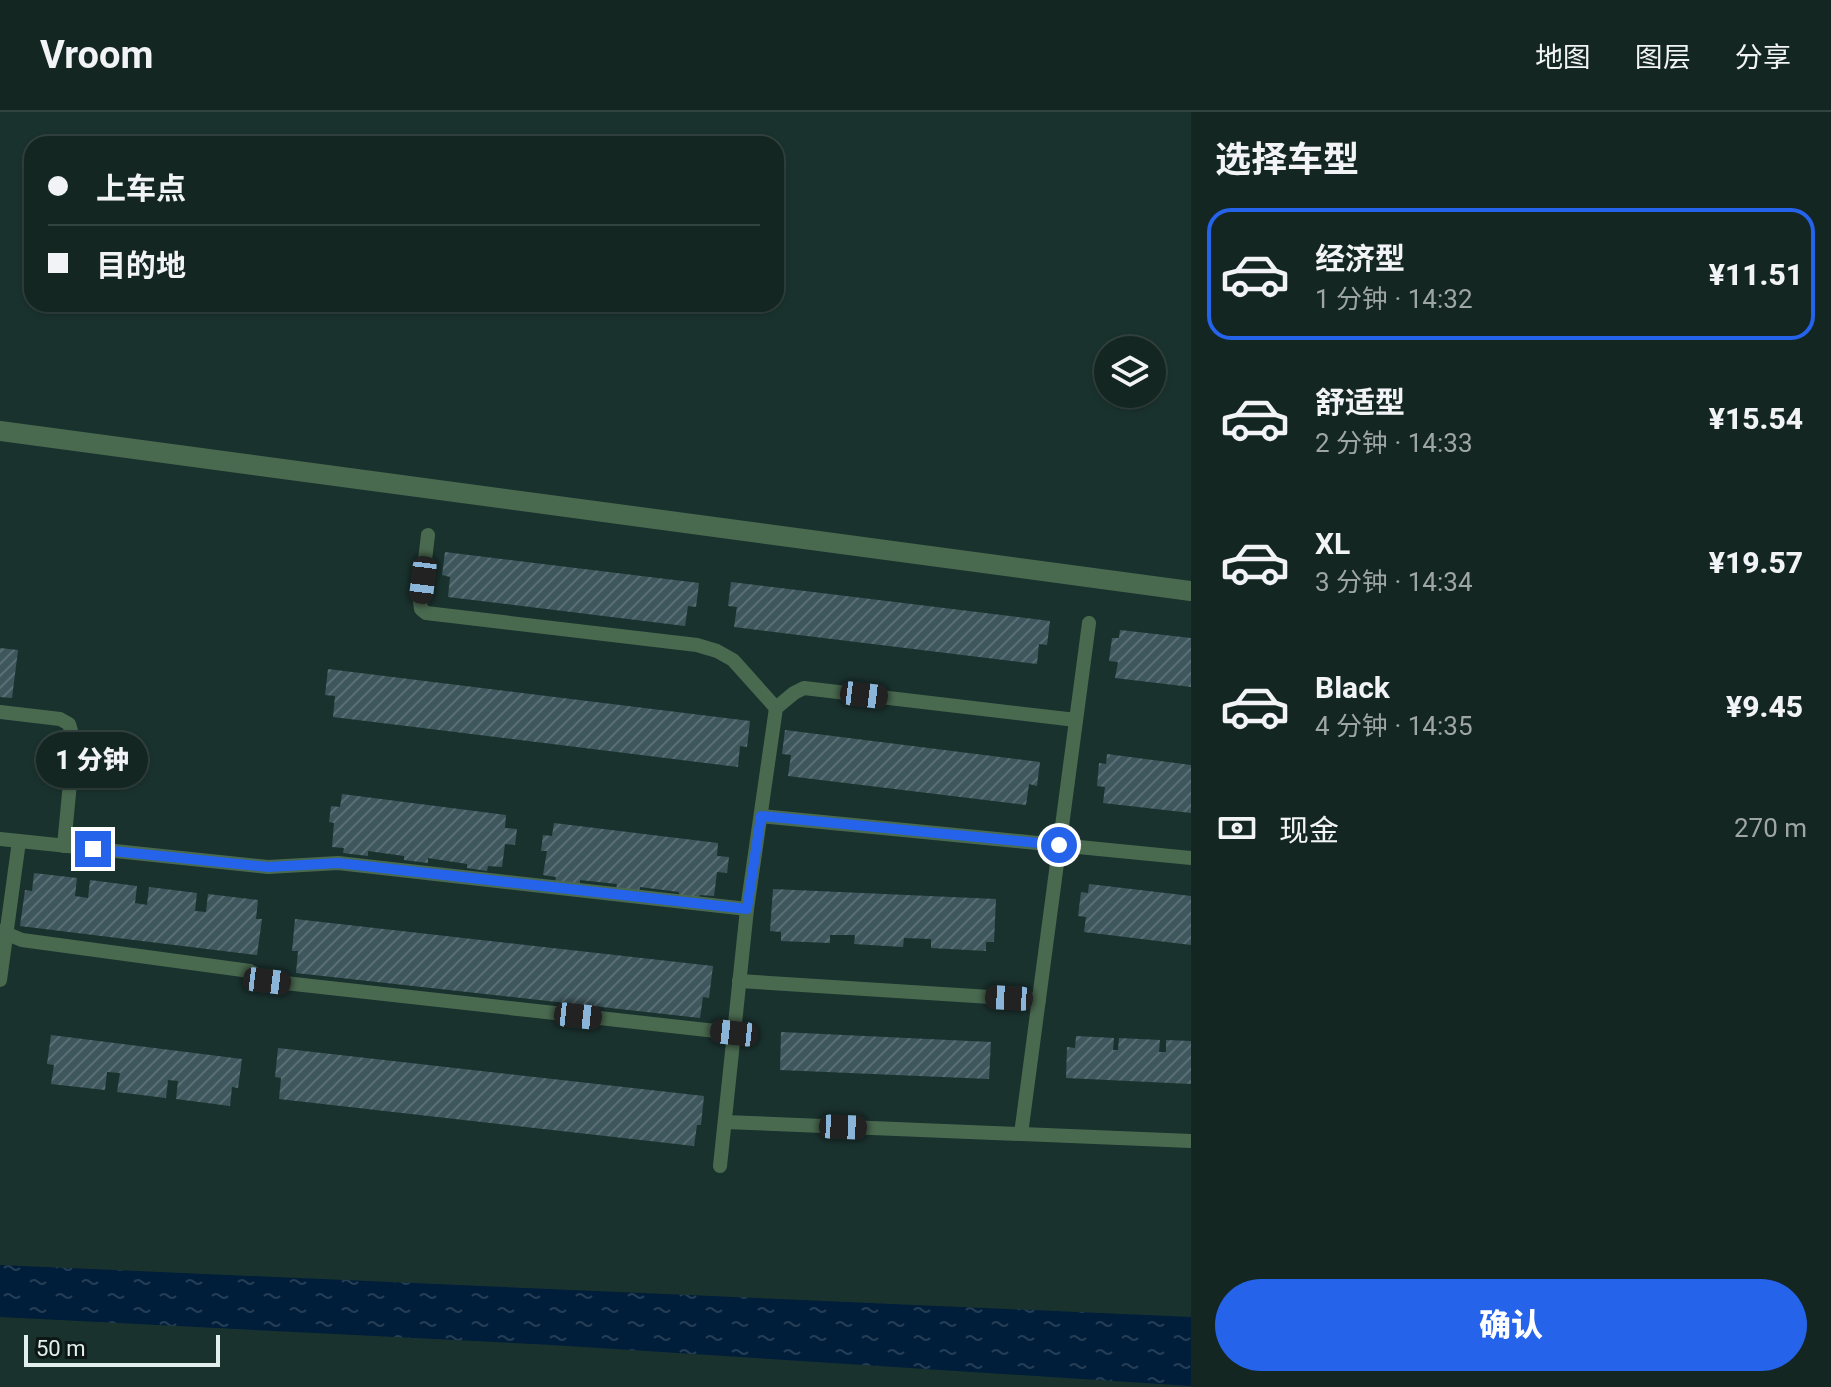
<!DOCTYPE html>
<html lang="zh">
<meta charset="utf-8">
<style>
body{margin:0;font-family:Roboto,"Noto Sans SC",sans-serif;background:#21322f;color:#f1f3f6;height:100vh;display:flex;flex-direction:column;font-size:30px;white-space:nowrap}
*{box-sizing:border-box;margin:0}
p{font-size:26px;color:#9da5a5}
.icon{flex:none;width:44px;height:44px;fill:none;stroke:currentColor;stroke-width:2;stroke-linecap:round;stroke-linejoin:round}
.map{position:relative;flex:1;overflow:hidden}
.panel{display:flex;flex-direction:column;background:#142622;width:640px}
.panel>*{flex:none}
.hud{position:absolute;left:24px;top:24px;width:760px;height:176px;border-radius:24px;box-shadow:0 2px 6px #0004,0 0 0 2px #334340;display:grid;align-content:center;height:176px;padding:0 24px;background:#142622}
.controls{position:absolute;left:1094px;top:224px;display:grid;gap:16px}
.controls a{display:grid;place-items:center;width:72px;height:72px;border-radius:50%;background:#142622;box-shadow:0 2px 6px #0004,0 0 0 2px #334340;font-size:40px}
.scale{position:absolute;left:24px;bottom:20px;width:196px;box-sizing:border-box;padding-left:8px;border:4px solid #e1efed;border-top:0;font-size:22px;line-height:28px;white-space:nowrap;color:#e1efed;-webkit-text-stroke:6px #0d1816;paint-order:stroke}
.end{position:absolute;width:36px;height:36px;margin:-18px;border:10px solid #2563eb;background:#fff;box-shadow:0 0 0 4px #fff}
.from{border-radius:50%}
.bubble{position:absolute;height:56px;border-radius:28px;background:#142622;box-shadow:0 2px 6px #0004,0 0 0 2px #334340;font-size:26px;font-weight:800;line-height:56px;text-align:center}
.car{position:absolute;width:24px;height:48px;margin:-24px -12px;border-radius:10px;box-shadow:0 0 6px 2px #0007;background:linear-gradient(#222 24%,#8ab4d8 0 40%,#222 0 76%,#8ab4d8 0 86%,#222 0)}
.hud b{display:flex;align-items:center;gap:28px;height:76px;font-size:30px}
.hud b+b{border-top:2px solid #334340}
.hud i{width:20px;height:20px;background:#f1f3f6}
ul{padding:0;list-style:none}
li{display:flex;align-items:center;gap:24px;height:132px;margin:0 16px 12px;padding:0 8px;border:4px solid transparent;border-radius:24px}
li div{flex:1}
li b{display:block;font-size:30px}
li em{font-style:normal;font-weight:800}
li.active{border-color:#2563eb}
li>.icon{width:72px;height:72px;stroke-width:1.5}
h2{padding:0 24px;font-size:36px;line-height:96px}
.pay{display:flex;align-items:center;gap:20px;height:88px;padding:0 24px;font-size:30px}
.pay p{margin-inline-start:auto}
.action{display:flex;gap:16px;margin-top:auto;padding:16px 24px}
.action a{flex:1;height:92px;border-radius:48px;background:#2563eb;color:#fff;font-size:32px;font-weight:800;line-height:92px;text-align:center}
header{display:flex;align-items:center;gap:48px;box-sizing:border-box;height:112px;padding:0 40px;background:#142622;border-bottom:2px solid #334340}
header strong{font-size:38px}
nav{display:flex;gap:44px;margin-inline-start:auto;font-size:28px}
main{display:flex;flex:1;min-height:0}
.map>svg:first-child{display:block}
.water{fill:url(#water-ripples)}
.building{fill:url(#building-hatch)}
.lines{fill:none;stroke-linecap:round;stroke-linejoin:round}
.lane{stroke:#4a6a50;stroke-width:14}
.street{stroke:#4a6a50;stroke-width:20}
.route{stroke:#2563eb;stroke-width:10}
</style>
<header>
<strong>Vroom</strong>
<nav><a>地图</a><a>图层</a><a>分享</a></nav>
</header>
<main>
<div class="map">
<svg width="1191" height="1275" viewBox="0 0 1191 1275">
<defs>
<pattern id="water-ripples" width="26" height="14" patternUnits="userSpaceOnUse" patternTransform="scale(2)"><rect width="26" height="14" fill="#001d39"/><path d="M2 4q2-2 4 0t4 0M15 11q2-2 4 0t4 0" fill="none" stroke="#253e56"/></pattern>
<pattern id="building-hatch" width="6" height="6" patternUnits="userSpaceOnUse" patternTransform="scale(2)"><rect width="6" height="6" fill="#3e575d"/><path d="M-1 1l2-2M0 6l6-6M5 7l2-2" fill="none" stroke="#5a6f75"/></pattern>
</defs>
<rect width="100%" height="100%" fill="#1a322e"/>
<polygon class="water" points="0,1153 1191,1205 1191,1274 552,1233 0,1205"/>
<g class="building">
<polygon points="445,440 699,471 696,495 688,494 685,514 448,485 450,465 442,463"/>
<polygon points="731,470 1050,509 1047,533 1039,532 1037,552 734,515 737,495 728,494"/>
<polygon points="1120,518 1191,526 1191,575 1115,566 1118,550 1109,549 1112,526 1119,526"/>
<polygon points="0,536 18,538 12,586 0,585"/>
<polygon points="328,557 750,609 747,635 740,634 738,655 333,605 335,584 325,583"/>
<polygon points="785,618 1040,650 1037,674 1029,672 1026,693 788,664 791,643 782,642"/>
<polygon points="1107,642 1191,653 1191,701 1103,691 1105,675 1097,674 1099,651 1106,652"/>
<polygon points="342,682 506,703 505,716 517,717 515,733 505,732 502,755 488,754 487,759 467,756 467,752 428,746 428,751 404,748 404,744 368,739 368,744 343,741 344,736 332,735 334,711 329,710 331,694 340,695"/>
<polygon points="554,711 718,731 717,744 729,745 727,761 717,760 714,784 700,783 699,787 679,785 679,780 640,775 639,779 616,777 617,772 580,768 580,773 555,770 556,765 543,763 547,739 541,739 543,723 552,724"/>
<polygon points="34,761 77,766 75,784 88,786 90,768 137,774 135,791 147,793 149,775 197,781 195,799 206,800 208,782 258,788 256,807 262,807 257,843 20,814 25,778 32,779"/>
<polygon points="1089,772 1191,784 1191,833 1084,820 1086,805 1078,804 1081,780 1088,781"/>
<polygon points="773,777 996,787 994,830 986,830 986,839 931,836 931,827 904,826 903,835 854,832 855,823 830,823 830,831 781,829 781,820 770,819"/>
<polygon points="295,807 713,854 709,886 703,885 700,906 296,861 298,839 292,839"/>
<polygon points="781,920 991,930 989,967 780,958"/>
<polygon points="51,923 242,947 238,976 232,975 230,994 176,987 178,969 168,968 166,986 117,980 120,961 107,960 105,978 51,972 54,953 47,952"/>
<polygon points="1076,924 1114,926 1113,938 1118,938 1119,926 1160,928 1159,940 1166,940 1166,928 1191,929 1191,972 1066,966 1067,935 1075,936"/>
<polygon points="278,936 704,984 701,1013 697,1013 694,1034 279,987 281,966 275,965"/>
</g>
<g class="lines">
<g class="lane">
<polyline points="428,423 420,490 421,497 426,501 697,533 717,539 733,548 776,596"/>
<polyline points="0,600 60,607 69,612 74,629 64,734"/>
<polyline points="761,704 1191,746"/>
<polyline points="0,727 268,755 338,751 747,797"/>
<polyline points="0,819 22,828 250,859 267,869 734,921"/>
<polyline points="0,868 19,729"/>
<polyline points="739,869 1039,888"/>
<polyline points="725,1010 1191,1029"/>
<polyline points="1021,1022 1089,511"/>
<polyline points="720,1054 747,797 776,596 794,581 804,576 1076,608"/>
</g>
<polyline class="street" points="0,319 1191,479"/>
</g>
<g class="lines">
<polyline class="route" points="93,737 268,755 338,751 747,797 761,704 1059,733"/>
</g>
</svg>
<div class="controls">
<a><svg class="icon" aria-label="layers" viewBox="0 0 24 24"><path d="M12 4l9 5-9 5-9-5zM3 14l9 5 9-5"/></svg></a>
</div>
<div class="scale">50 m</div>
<i class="end from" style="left:1059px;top:733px"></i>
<i class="end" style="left:93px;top:737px"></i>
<div class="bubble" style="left:36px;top:620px;width:112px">1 分钟</div>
<i class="car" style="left:423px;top:468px;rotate:187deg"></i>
<i class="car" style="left:864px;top:583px;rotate:97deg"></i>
<i class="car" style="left:267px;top:869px;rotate:97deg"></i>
<i class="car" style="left:1009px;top:886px;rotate:273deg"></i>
<i class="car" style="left:578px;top:904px;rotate:96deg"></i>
<i class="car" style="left:734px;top:921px;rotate:276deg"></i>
<i class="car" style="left:843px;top:1015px;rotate:92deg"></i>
<div class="hud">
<b><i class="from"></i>上车点</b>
<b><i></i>目的地</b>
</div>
</div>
<section class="panel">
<h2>选择车型</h2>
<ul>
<li class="active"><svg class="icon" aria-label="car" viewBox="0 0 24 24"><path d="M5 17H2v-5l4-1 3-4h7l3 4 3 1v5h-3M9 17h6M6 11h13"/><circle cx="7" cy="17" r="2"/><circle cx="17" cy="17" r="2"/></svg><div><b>经济型</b><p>1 分钟 · 14:32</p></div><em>¥11.51</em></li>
<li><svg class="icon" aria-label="car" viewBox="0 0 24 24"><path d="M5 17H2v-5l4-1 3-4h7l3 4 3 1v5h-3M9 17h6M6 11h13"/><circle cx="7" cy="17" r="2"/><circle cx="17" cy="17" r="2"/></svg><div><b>舒适型</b><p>2 分钟 · 14:33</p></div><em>¥15.54</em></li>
<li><svg class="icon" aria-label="car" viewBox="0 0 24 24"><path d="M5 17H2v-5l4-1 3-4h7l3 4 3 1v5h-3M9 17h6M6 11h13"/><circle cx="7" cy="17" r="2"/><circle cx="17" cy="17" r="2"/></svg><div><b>XL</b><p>3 分钟 · 14:34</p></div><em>¥19.57</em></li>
<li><svg class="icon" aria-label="car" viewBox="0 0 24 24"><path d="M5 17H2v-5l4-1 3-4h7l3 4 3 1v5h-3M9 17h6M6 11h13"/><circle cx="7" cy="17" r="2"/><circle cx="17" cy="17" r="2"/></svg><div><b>Black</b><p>4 分钟 · 14:35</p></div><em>¥9.45</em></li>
</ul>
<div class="pay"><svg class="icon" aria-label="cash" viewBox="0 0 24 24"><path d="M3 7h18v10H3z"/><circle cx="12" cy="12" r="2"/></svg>现金<p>270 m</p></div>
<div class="action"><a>确认</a></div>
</section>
</main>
